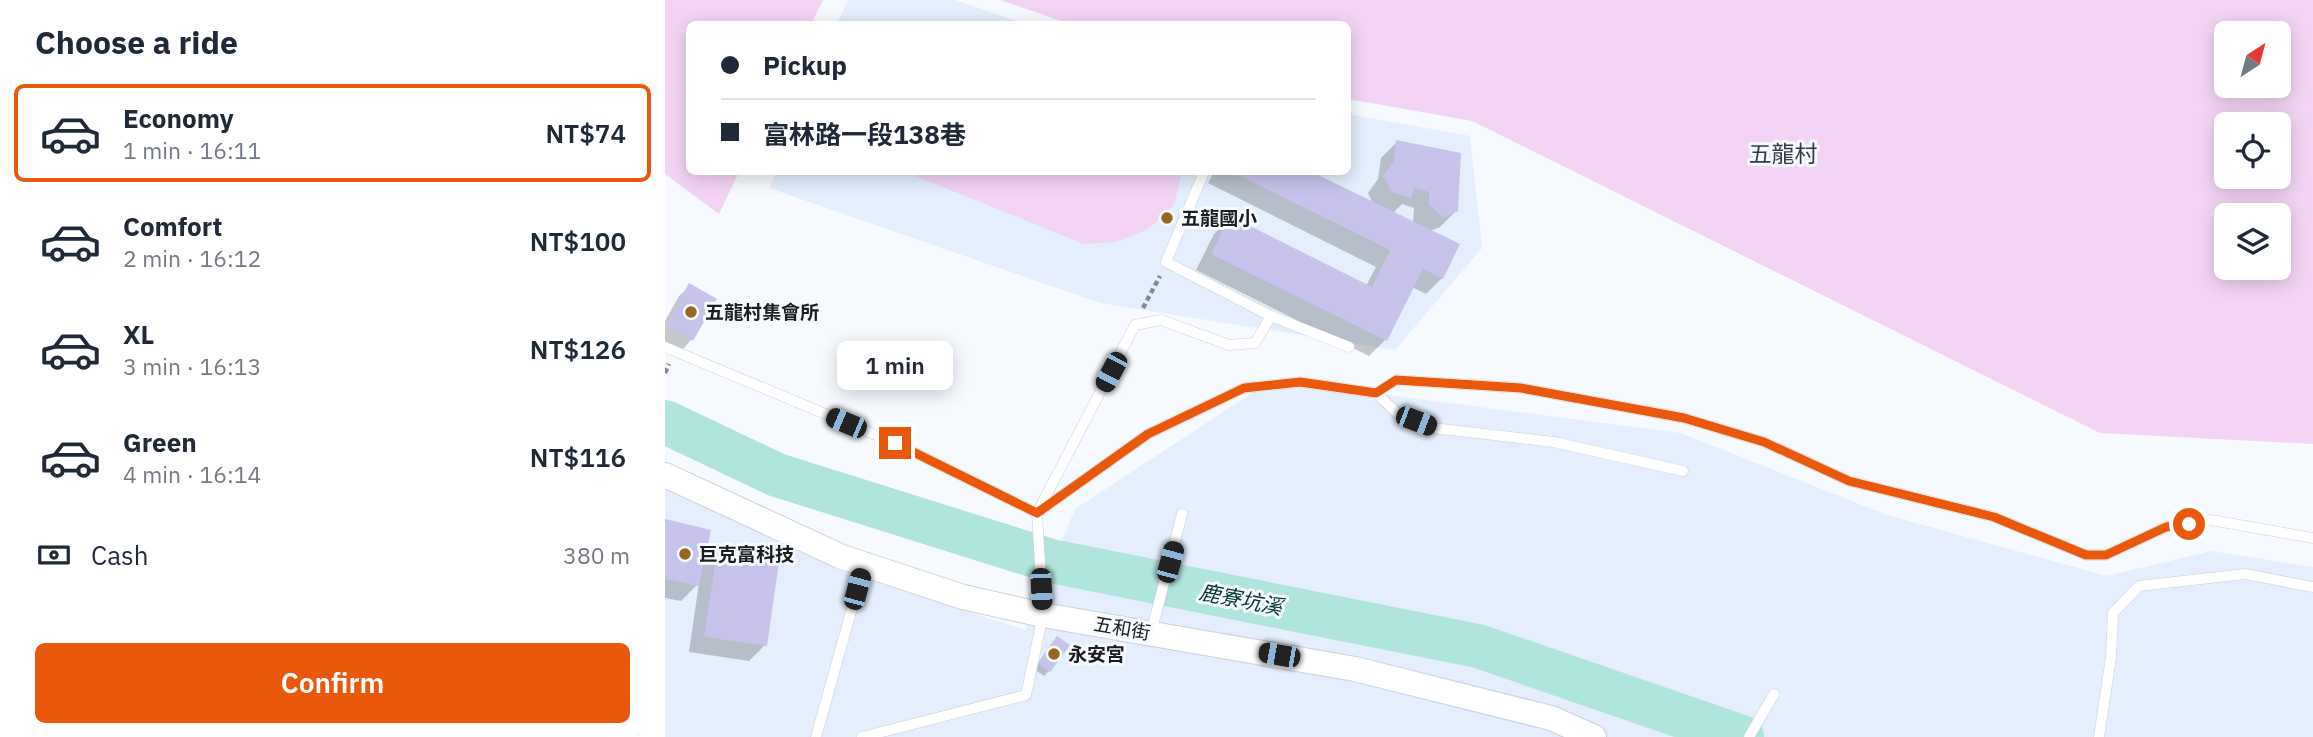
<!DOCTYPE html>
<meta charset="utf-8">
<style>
body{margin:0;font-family:"IBM Plex Sans","Noto Sans TC",sans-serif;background:#f2f2f3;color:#1f2937;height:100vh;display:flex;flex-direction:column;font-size:26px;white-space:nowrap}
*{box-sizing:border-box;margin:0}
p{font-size:23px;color:#747a83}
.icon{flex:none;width:38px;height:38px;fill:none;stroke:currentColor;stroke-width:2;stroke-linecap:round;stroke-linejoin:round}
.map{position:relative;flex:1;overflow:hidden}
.side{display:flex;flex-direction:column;background:#fff;width:665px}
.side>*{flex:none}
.banner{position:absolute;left:21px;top:21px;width:665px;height:154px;border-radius:10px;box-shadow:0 4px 18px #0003;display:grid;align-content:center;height:154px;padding:0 35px;background:#fff}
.needle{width:46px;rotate:36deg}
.controls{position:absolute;left:1549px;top:21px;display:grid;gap:14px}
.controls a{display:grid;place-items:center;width:77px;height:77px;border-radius:10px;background:#fff;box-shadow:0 4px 18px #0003;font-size:35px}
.end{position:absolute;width:32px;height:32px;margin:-16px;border:9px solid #ea580c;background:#fff;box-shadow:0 0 0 4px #fff}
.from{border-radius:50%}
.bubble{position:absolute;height:49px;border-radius:10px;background:#fff;box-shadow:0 4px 18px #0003;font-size:23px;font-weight:600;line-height:49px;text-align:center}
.car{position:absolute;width:21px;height:42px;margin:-21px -10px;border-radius:9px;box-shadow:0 0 5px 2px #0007;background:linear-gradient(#222 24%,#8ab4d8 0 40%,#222 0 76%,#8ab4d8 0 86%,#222 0)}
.banner b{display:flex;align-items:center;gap:24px;height:66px;font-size:26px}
.banner b+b{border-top:2px solid #e0e1e3}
.banner i{width:18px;height:18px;background:#1f2937}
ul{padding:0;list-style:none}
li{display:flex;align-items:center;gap:21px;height:98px;margin:0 14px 10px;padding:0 21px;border:4px solid transparent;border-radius:10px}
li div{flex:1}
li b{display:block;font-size:26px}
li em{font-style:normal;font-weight:600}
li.on{border-color:#ea580c}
li>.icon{width:63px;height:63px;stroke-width:1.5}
h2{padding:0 35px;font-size:32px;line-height:84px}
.pay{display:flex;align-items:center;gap:18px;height:77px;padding:0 35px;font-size:26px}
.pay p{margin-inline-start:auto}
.action{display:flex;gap:14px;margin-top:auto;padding:14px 35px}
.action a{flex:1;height:80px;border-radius:10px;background:#ea580c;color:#fff;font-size:28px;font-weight:600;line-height:80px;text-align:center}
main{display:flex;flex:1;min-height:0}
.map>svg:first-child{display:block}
.built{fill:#e4eefc}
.green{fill:#f4d4f5;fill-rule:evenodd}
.shadow{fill:#0003;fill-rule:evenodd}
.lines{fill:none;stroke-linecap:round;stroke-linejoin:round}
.river{stroke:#afe5dd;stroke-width:44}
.building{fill:#c7c3eb}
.service-casing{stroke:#ccd1d8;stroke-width:11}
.tertiary-casing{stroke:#ccd1d8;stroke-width:26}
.path{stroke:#878a8d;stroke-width:4.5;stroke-dasharray:5 3.5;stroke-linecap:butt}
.service{stroke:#fff;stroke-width:10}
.tertiary{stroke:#fff;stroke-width:24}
.route{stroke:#ea580c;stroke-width:9}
.poi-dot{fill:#9a661d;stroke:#f6fafe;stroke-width:2.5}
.labels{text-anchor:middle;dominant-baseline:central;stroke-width:6;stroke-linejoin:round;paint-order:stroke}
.poi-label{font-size:19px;font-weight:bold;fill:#1b1d1f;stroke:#f6fafe;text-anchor:start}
.street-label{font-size:19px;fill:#1b1d1f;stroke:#f6fafe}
.water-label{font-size:21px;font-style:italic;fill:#023631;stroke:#f6fafe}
.quarter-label{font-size:23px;fill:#373b41;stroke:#f6fafe}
</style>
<main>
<section class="side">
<h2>Choose a ride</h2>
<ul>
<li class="on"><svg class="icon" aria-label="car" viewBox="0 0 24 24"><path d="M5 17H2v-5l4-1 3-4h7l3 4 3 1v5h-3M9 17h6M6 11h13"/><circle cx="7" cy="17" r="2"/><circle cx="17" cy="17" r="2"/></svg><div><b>Economy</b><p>1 min · 16:11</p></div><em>NT$74</em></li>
<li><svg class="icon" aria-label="car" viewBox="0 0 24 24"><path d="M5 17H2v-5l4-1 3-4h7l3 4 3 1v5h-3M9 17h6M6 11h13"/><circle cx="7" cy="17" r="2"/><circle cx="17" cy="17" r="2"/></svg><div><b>Comfort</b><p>2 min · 16:12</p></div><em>NT$100</em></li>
<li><svg class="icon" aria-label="car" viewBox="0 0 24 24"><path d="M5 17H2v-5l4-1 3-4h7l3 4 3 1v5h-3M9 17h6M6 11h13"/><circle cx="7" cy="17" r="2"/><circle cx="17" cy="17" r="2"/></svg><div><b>XL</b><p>3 min · 16:13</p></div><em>NT$126</em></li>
<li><svg class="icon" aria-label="car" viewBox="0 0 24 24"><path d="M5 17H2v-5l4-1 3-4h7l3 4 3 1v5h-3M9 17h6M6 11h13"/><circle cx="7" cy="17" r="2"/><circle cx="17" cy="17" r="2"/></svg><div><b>Green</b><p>4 min · 16:14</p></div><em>NT$116</em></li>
</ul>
<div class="pay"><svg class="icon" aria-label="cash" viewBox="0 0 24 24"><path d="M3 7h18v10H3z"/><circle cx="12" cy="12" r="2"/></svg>Cash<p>380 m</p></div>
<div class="action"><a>Confirm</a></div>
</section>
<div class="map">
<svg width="1648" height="737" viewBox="0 0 1648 737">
<rect width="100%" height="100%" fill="#f6fafe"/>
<g class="built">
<polygon points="183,0 290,0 360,24 172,24"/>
<polygon points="683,114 805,136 817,248 730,350 435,303 104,188 111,172 682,172"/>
<polygon points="607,380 1016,433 1222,515 1442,576 1546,551 1648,567 1648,737 0,737 0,489 176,571 360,630 410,509"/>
</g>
<g class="green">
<polygon points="0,0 158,0 146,24 24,24 24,172 74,172 54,214 0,174"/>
<path d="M 335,0 L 1648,0 L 1648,444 L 1435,433 L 807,121 L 683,99 L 682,24 L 405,24 ZM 1561,33 L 1614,33 L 1614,86 L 1561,86 ZM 1614,124 L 1614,177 L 1561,177 L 1561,124 ZM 1614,215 L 1614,268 L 1561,268 L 1561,215 Z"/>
<polygon points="247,172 514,172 516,176 509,205 483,229 451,242 419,244 253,177"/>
</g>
<g class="shadow">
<path d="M 732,142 L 792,210 L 775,227 L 765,231 L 777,278 L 761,294 L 747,287 L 720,340 L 704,356 L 531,270 L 549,234 L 565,218 L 701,286 L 711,267 L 543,183 L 549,172 L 643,172 L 708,204 L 703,193 L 713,179 L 716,158 ZM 737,204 L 749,208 L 748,223 L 728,213 Z"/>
<polygon points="25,286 26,340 16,351 0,341 0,321 14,296"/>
<polygon points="0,521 37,564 53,547 100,645 84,661 24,652 34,583 16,601 0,598"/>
<polygon points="387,643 384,671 379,676 369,669"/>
</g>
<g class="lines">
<polyline class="river" points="0,422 112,475 386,561 813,646 1077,737"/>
</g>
<g class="building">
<polygon points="731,140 796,153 793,211 779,218 764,205 764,192 749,188 746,198 727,192 718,176 729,161"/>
<polygon points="567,172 647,172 795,244 778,279 758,269 722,341 546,254 565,216 707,287 725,250"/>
<polygon points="24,283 52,299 28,341 1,325"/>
<polygon points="0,519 46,530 34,586 0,579"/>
<polygon points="53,545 115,555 102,646 39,637"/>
<polygon points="392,636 405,645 385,672 373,663"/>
</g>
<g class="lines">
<g class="service-casing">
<g id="service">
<polyline points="606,316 684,347"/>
<polyline points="0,347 230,443 372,513 483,434 579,388 635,382 711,393 733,414 768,428 889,442 1018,471"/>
<polyline points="711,393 731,380 856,388 1019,418 1099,442 1184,481 1329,517 1421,555 1441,555 1501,527 1546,520 1648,538"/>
<polyline points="486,633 517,514"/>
<polyline points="151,737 199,565"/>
<polyline points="197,737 361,695 378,615 372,513 470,325 496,320 564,345 590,343 606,316 501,262 539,172"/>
<polyline points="1084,737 1109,694"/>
<polyline points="1434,737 1446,657 1448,613 1474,586 1580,574 1648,587"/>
</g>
</g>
<g class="tertiary-casing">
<polyline id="tertiary" points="0,475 177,557 298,597 378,615 690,669 886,718 929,737"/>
</g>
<g class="path">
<polyline points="478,308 495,276"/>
<polyline points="0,373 4,364"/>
</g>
<use href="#service" class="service"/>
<use href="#tertiary" class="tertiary"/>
</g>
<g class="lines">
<polyline class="route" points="230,443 372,513 483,434 579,388 635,382 711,393 731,380 856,388 1019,418 1099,442 1184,481 1329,517 1421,555 1441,555 1501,527 1524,524"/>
</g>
<g class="poi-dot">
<circle cx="502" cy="218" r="7"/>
<circle cx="26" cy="312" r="7"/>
<circle cx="20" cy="554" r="7"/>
<circle cx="389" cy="654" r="7"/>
</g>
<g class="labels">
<g class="poi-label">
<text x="516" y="218">五龍國小</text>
<text x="40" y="312">五龍村集會所</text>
<text x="34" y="554">巨克富科技</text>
<text x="403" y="654">永安宮</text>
</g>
<g class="street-label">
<text transform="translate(457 628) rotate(10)">五和街</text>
</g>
<g class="water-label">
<text transform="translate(576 599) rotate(11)">鹿寮坑溪</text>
</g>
<g class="quarter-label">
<text x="1118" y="153">五龍村</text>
</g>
</g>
</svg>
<div class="controls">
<a><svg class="needle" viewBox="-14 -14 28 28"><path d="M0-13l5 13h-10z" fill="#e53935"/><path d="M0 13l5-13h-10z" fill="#747a83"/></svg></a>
<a><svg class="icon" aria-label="locate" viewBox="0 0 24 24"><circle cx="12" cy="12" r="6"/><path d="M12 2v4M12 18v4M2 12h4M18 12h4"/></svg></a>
<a><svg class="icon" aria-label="layers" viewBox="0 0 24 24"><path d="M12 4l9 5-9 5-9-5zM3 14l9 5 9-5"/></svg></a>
</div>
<i class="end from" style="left:1524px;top:524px"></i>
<i class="end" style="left:230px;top:443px"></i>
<div class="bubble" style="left:172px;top:341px;width:116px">1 min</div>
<i class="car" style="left:446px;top:372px;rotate:208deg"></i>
<i class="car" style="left:751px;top:421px;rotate:111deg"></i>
<i class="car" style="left:181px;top:423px;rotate:293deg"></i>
<i class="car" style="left:505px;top:562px;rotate:15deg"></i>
<i class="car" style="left:192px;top:589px;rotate:15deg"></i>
<i class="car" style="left:376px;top:589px;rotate:177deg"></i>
<i class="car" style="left:614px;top:655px;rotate:280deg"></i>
<div class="banner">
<b><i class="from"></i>Pickup</b>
<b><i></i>富林路一段138巷</b>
</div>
</div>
</main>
